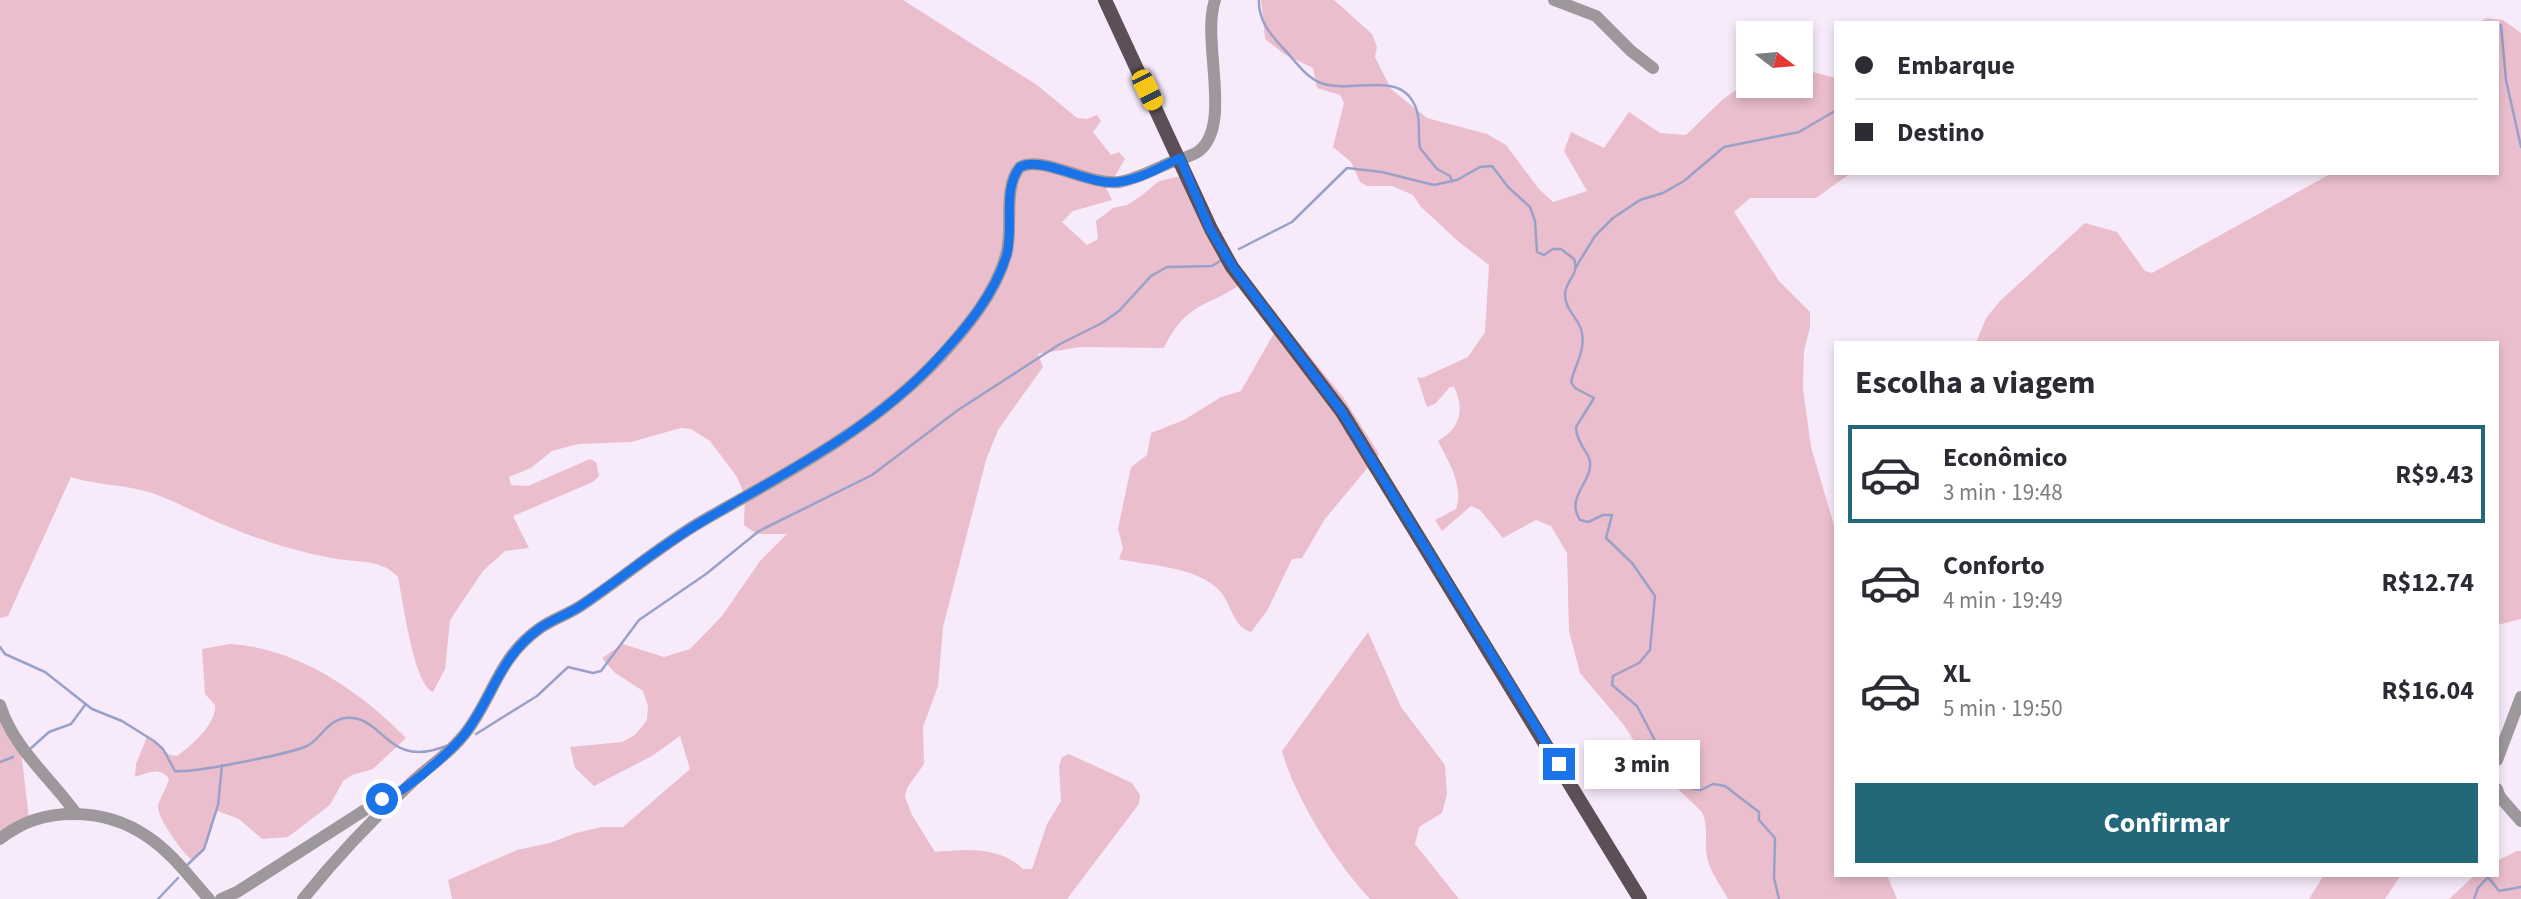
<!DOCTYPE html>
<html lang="pt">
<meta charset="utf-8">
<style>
body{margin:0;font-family:"Source Sans 3",sans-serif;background:#f7f7f7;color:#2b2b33;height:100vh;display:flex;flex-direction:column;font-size:26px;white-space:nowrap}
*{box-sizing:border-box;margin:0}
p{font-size:23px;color:#7c7c81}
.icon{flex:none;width:38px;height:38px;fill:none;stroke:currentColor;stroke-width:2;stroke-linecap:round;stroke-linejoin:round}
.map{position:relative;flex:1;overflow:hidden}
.drawer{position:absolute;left:1834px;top:341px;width:665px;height:536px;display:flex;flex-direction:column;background:#fff;border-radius:0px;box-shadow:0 4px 10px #0003}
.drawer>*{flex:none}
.top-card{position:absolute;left:1834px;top:21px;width:665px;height:154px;border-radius:0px;box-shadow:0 4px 10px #0003;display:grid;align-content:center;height:154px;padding:0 21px;background:#fff}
.needle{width:46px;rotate:106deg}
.controls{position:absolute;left:1736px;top:21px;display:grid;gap:14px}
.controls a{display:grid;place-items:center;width:77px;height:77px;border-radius:0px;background:#fff;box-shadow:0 4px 10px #0003;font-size:35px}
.end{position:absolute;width:32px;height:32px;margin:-16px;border:9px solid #1a73e8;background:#fff;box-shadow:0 0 0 4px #fff}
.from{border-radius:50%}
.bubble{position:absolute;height:49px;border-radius:0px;background:#fff;box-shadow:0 4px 10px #0003;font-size:23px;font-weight:700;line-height:49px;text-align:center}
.car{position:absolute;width:21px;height:42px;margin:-21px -10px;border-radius:9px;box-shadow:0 0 5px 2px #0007;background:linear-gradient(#f5c518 24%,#345 0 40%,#f5c518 0 76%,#345 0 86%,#f5c518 0)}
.top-card b{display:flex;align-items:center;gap:24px;height:66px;font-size:26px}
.top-card b+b{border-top:2px solid #e1e1e2}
.top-card i{width:18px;height:18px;background:#2b2b33}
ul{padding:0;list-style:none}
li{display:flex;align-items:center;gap:21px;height:98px;margin:0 14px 10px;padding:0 7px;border:4px solid transparent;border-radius:0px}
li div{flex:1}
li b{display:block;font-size:26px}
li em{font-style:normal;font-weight:700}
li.on{border-color:#236879}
li>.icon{width:63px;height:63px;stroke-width:1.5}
h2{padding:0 21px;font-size:32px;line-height:84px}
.cta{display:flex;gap:14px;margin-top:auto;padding:14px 21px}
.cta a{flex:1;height:80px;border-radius:0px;background:#236879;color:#fff;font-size:28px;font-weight:700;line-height:80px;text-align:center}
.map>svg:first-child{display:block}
.green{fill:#ebbecd}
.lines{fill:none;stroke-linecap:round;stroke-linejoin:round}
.stream{stroke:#9aa1c8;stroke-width:2.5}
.minor{stroke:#9e979c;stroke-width:12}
.major{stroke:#5c4f58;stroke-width:14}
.route{stroke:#1a73e8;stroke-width:9}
</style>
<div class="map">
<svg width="2521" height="899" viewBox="0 0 2521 899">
<rect width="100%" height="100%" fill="#f7ebfb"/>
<g class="green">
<path d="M 0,0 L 903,0 L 1037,85 L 1077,118 L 1087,119 L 1097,115 L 1101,121 L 1093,132 L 1111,155 L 1119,152 L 1125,159 L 1112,181 L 1104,184 L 1112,200 L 1073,211 L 1062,222 L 1087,245 L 1098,239 L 1096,221 L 1113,208 L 1127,205 L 1141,196 L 1159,181 L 1190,174 L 1205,211 L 1247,280 C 1208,309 1188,299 1164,348 L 1080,347 L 1038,354 L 1043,367 L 998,430 L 986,460 L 943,627 L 938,686 L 923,727 L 924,764 L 907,788 L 905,797 L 912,815 L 935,852 C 964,849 1000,846 1023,869 L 1032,869 L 1047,824 L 1061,801 L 1059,766 L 1062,757 L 1069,754 L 1132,783 L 1140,795 L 1139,804 L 1067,899 L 452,899 L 448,880 L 517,850 L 550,843 L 576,833 L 602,827 L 623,827 L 690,769 L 680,736 L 652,756 L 594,786 L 575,768 L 570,747 L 622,742 L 635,735 L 647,720 L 648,706 L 643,691 L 614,672 L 602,658 L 623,644 L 664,657 L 690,649 L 722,616 L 760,561 L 787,534 L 757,534 L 744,525 L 745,496 L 737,477 L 710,441 L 691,429 L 681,428 L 631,442 L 578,444 L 552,451 L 531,468 L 509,477 L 511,485 L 528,486 L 590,459 L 596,462 L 599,476 L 593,482 L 513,516 L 529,548 L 505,551 L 483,571 L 450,620 L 445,669 L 433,692 C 413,683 403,600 398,577 C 381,558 355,563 332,558 C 299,552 265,542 234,529 C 207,519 182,504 155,494 C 127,484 98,486 71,477 L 8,616 L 0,618 Z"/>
<path d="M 1261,0 L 1334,0 L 1372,34 L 1377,47 L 1375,57 L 1391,89 L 1427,118 L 1487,134 L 1506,145 L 1539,189 L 1553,202 L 1587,191 L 1564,151 L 1571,132 L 1604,148 L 1629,112 L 1660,133 L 1686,135 L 1722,100 L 1743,85 L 1801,86 L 1801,69 L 1836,78 L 1836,173 L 1851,173 L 1816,198 L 1750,198 L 1734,212 L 1779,281 L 1810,312 L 1810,327 L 1804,351 L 1803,389 L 1811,447 L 1836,532 L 1836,875 L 1887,875 L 1897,899 L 1728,899 C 1721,886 1710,872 1707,857 C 1704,842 1709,827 1702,812 L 1644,756 L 1623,724 L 1580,673 L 1569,631 L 1567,553 L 1551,526 L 1536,520 L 1503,538 L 1480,510 L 1471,506 L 1442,531 L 1435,520 L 1456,509 C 1464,485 1448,461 1438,441 C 1460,429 1465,409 1454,387 L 1450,387 L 1435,404 L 1427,407 L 1417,377 L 1422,378 L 1468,357 L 1485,332 L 1489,265 L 1459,242 L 1421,207 L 1413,195 L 1392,186 L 1367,186 L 1360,182 L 1351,162 L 1333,147 L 1344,103 L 1340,95 L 1317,88 L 1313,68 L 1284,54 L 1265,39 Z"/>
<polygon points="2486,18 2503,20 2521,33 2521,619 2497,625 2497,343 1976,343 1986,318 2000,301 2085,223 2117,232 2145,271 2152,273 2332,173 2497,173 2497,23 2478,23"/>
<path d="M 1281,321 L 1343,397 L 1379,454 L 1325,519 L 1302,558 L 1292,559 L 1267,611 L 1251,632 C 1232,626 1232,604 1219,590 C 1195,566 1150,566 1119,559 L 1123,548 L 1118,529 L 1131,467 L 1147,455 L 1151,433 L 1184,420 L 1221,397 L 1241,391 Z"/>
<path d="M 1368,632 L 1401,707 L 1445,765 L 1447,794 L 1442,813 L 1419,827 L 1415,844 L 1459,899 L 1370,899 C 1336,863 1295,798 1282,751 Z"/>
<path d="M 230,644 C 297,648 360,691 406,738 L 373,769 L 352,775 L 343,781 L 330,805 L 288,837 L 262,839 L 239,819 L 215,810 C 211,827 210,854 191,859 C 182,852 157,818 158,806 C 160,797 167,788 169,779 C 161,766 147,773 135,777 L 136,764 L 147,737 L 170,755 L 177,756 C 191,746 217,724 215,705 L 205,694 L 202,649 Z"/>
<polygon points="0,713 21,751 30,827 0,845"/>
<polygon points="2517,851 2521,851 2521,899 2449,899 2475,875 2497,875 2497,861"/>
<polygon points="2324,875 2401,875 2385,899 2309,899"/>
</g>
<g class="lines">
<g class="stream">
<path d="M 1259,0 C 1258,19 1269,33 1282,47 C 1294,59 1305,77 1321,83 C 1347,93 1390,74 1409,96 C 1423,113 1417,129 1420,148 L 1437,169 L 1450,176 L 1452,181"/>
<polyline points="2501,25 2506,80 2521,147"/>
<path d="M 1239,249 L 1292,222 L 1347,168 L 1382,172 L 1434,185 L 1457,180 L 1480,167 L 1492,166 L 1508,187 L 1530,207 L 1535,221 L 1537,252 L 1544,255 L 1553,249 L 1561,249 L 1574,259 C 1580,275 1565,280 1565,295 C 1565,309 1577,317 1581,329 C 1587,349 1575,364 1571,382 L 1575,388 L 1594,398 L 1576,427 C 1576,443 1590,454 1590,462 C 1592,483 1565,497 1580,520 L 1588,522 L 1603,515 L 1612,515 L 1606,538 L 1632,563 L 1655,596 L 1650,650 L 1639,663 L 1613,676 L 1612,685 L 1637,706 L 1662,754 L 1684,776 L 1690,788 L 1701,790 L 1713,784 L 1725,786 L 1759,812 L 1759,820 L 1775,838 L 1774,878 L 1779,899"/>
<polyline points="1576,267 1595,236 1613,218 1640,200 1663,193 1684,181 1724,147 1799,132 1835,111"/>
<path d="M 0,647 L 5,654 L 45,672 L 92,709 L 122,721 L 154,741 L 163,749 L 175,771 C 194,773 289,754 307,746 C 321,739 326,721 345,718 C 385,714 385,770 446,746"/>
<polyline points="476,734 537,696 568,667 593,673 601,671 639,620 706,574 759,531 872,475 958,410 1060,344 1102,323 1119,311 1151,276 1167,267 1212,266 1223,259"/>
<polyline points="30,749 49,732 71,724 85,705"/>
<polyline points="0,762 13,757"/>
<polyline points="186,866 204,849 218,805 222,765"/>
<polyline points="158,899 178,878"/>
<polyline points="2474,899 2478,888 2488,877 2499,891 2521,887"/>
</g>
<g class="minor">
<polyline points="1554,0 1596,16 1631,51 1653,68"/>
<path d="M 0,705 C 14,749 49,776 75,812"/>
<polyline points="2497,760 2521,697"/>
<polyline points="2497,789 2500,797 2521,821"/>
<path d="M 0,839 C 41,805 105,807 148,837 C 172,853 190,878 209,899"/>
<polyline points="221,899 237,892 382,799 397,794"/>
<path d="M 303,899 C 335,859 371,821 408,786 C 426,768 447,756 463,736 C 493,700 496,659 540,628 C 553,619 569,614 582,605 C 623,578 662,544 704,520 C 787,473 875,427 940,357 C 967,327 995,294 1006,255 C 1014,228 1002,189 1020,167 C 1042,155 1090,186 1119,182 C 1137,179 1153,170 1169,163 C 1179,159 1191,157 1199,151 C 1233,124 1201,41 1215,0"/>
</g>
<polyline class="major" points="1105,0 1211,229 1232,267 1342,412 1640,899"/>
</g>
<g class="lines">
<path class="route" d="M 382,799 C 399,794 408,785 422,775 C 437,762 452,750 464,735 C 493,698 498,658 540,628 C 553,619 569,614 582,605 C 622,578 661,545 703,521 C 786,472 876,428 941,355 C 968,326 995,293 1007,254 C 1014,227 1002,189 1020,167 C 1041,155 1090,186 1117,182 C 1140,180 1160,167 1180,158 L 1210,229 L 1233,267 L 1342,412 L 1559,764"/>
</g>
</svg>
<div class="controls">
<a><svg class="needle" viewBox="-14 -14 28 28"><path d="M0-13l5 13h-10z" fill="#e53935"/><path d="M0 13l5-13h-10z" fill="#7c7c81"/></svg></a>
</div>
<i class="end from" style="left:382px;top:799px"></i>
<i class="end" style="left:1559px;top:764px"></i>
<div class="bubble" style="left:1584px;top:740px;width:116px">3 min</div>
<i class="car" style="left:1147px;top:90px;rotate:154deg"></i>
<div class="top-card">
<b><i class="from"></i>Embarque</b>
<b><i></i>Destino</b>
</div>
<section class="drawer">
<h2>Escolha a viagem</h2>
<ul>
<li class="on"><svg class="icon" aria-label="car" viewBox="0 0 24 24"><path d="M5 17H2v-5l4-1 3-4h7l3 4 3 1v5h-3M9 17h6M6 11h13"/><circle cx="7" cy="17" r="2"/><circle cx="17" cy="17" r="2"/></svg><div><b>Econômico</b><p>3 min · 19:48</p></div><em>R$9.43</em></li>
<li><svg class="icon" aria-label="car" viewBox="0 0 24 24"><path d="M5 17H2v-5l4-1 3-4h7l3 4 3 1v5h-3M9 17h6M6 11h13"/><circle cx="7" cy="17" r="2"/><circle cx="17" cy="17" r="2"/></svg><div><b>Conforto</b><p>4 min · 19:49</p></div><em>R$12.74</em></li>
<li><svg class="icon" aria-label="car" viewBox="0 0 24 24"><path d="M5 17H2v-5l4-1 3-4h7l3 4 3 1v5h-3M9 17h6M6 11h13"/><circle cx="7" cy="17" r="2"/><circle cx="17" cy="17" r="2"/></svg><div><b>XL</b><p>5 min · 19:50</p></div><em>R$16.04</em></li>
</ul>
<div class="cta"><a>Confirmar</a></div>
</section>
</div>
